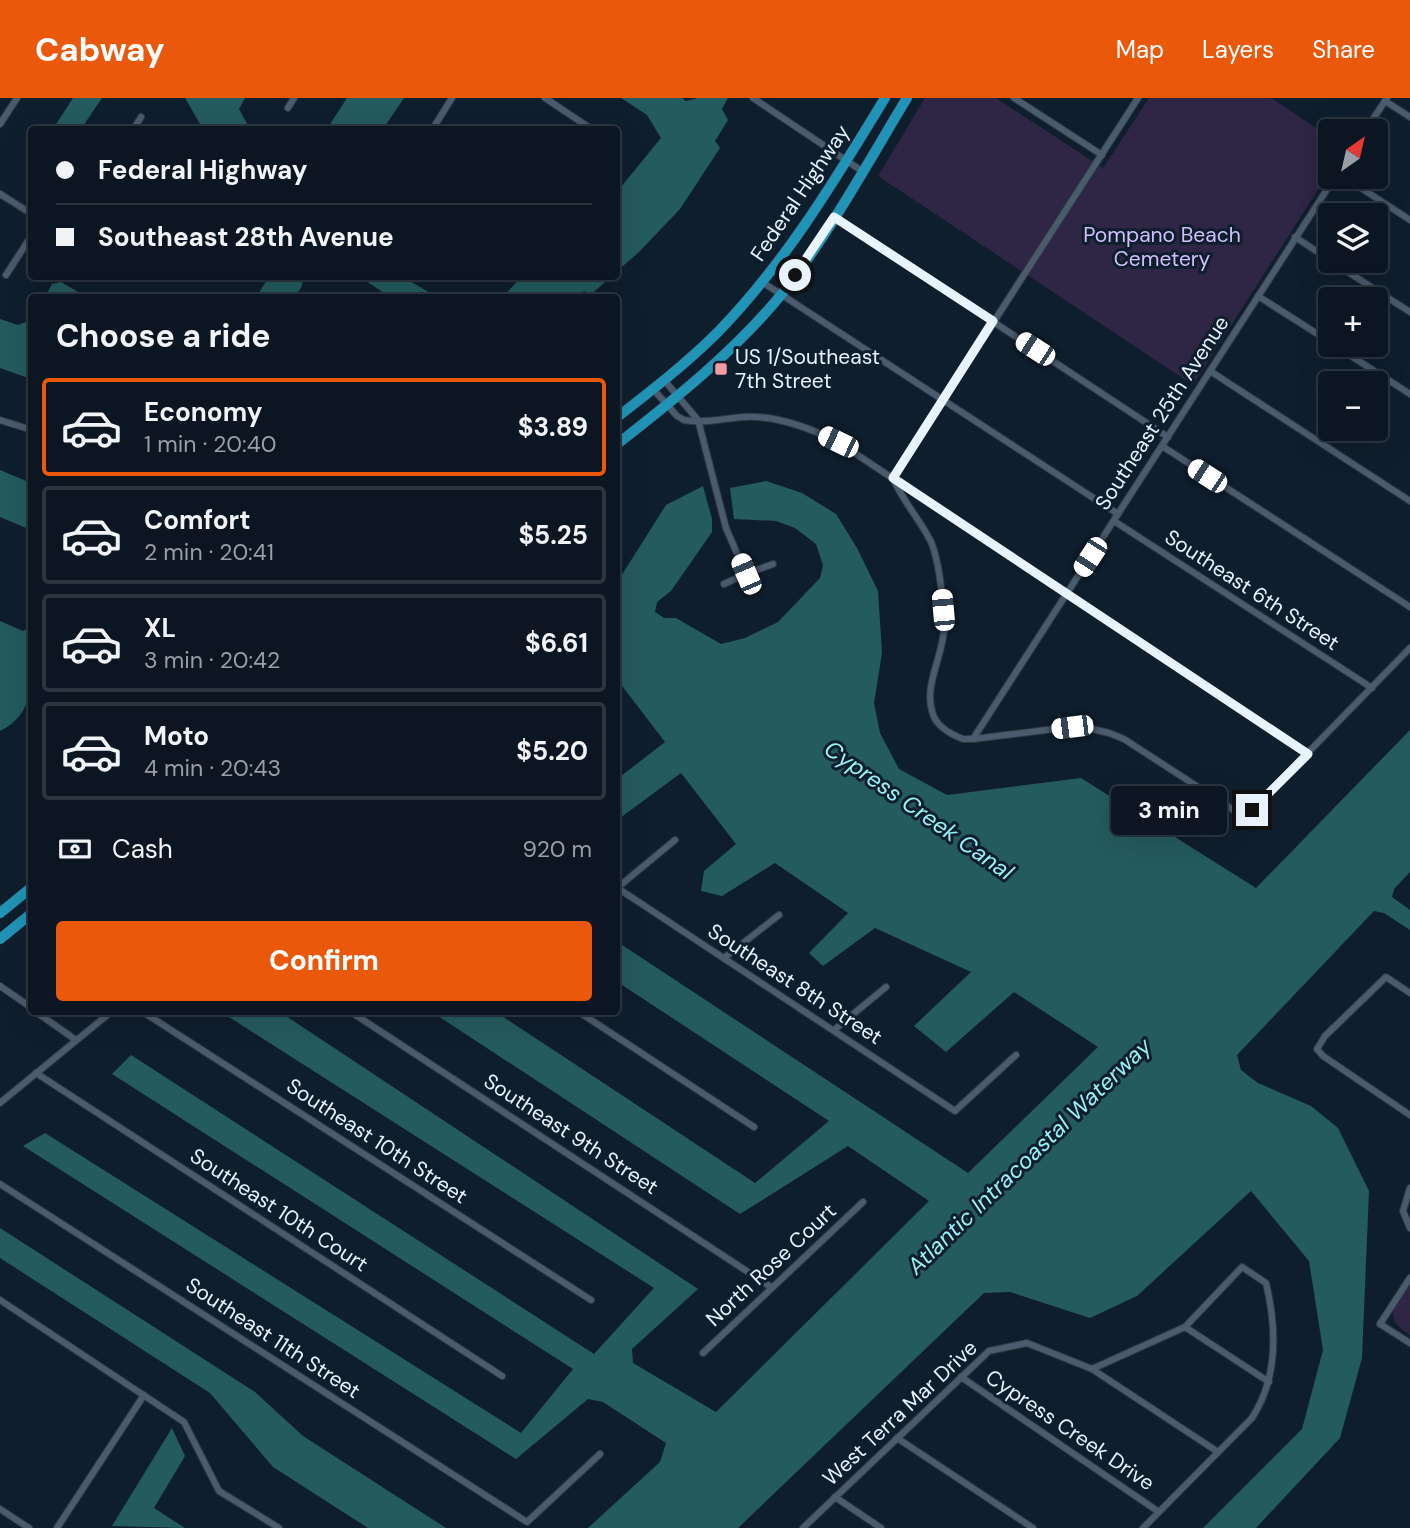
<!DOCTYPE html>
<meta charset="utf-8">
<style>
body{margin:0;font-family:"DM Sans",sans-serif;background:#141f2a;color:#f1f3f6;height:100vh;display:flex;flex-direction:column;font-size:26px;white-space:nowrap}
*{box-sizing:border-box;margin:0}
p{font-size:23px;color:#9a9fa5}
.icon{flex:none;width:38px;height:38px;fill:none;stroke:currentColor;stroke-width:2;stroke-linecap:round;stroke-linejoin:round}
.map{position:relative;flex:1;overflow:hidden}
.drawer{position:absolute;left:28px;top:196px;width:592px;height:721px;display:flex;flex-direction:column;background:#0b1622;border-radius:7px;box-shadow:0 7px 28px #0002,0 0 0 2px #2b3540}
.drawer>*{flex:none}
.hud{position:absolute;left:28px;top:28px;width:592px;height:154px;border-radius:7px;box-shadow:0 7px 28px #0002,0 0 0 2px #2b3540;display:grid;align-content:center;height:154px;padding:0 28px;background:#0b1622}
.needle{width:46px;rotate:34deg}
.fabs{position:absolute;left:1318px;top:21px;display:grid;gap:14px}
.fabs a{display:grid;place-items:center;width:70px;height:70px;border-radius:7px;background:#0b1622;box-shadow:0 7px 28px #0002,0 0 0 2px #2b3540;font-size:35px}
.end{position:absolute;width:32px;height:32px;margin:-16px;border:9px solid #e9f3fe;background:#111;box-shadow:0 0 0 4px #111}
.from{border-radius:50%}
.bubble{position:absolute;height:49px;border-radius:7px;background:#0b1622;box-shadow:0 7px 28px #0002,0 0 0 2px #2b3540;font-size:23px;font-weight:700;line-height:49px;text-align:center}
.car{position:absolute;width:21px;height:42px;margin:-21px -10px;border-radius:9px;box-shadow:0 0 5px 2px #0007;background:linear-gradient(#fff 24%,#345 0 40%,#fff 0 76%,#345 0 86%,#fff 0)}
.hud b{display:flex;align-items:center;gap:24px;height:66px;font-size:26px}
.hud b+b{border-top:2px solid #2b3540}
.hud i{width:18px;height:18px;background:#f1f3f6}
ul{padding:0;list-style:none}
li{display:flex;align-items:center;gap:21px;height:98px;margin:0 14px 10px;padding:0 14px;border:4px solid #2b3540;border-radius:7px}
li div{flex:1}
li b{display:block;font-size:26px}
li em{font-style:normal;font-weight:700}
li.current{border-color:#ea580c}
li>.icon{width:63px;height:63px;stroke-width:1.5}
h2{padding:0 28px;font-size:32px;line-height:84px}
.pay{display:flex;align-items:center;gap:18px;height:77px;padding:0 28px;font-size:26px}
.pay p{margin-inline-start:auto}
.primary-button{display:flex;gap:14px;margin-top:auto;padding:14px 28px}
.primary-button a{flex:1;height:80px;border-radius:7px;background:#ea580c;color:#fff;font-size:28px;font-weight:700;line-height:80px;text-align:center}
header{display:flex;align-items:center;gap:42px;box-sizing:border-box;height:98px;padding:0 35px;background:#ea580c;color:#fff}
header strong{font-size:33px}
nav{display:flex;gap:38px;margin-inline-start:auto;font-size:24px}
.map>svg:first-child{display:block}
.green{fill:#2f2544}
.water{fill:#245b5e}
.lines{fill:none;stroke-linecap:round;stroke-linejoin:round}
.minor-casing{stroke:#2f3744;stroke-width:8}
.primary-casing{stroke:#2f3744;stroke-width:11}
.minor{stroke:#4a5b6d;stroke-width:6}
.primary{stroke:#2193b7;stroke-width:10}
.route{stroke:#e9f3fe;stroke-width:9}
.poi-dot{fill:#f49aa5;stroke:#0f1e2d;stroke-width:2.5}
.labels{text-anchor:middle;dominant-baseline:central;stroke-width:6;stroke-linejoin:round;paint-order:stroke}
.street-label{font-size:21px;fill:#e9f3fe;stroke:#0f1e2d}
.park-label{font-size:21px;fill:#d2bffd;stroke:#0f1e2d}
.poi-label{font-size:21px;fill:#e9f3fe;stroke:#0f1e2d;text-anchor:start}
.water-label{font-size:23px;font-style:italic;fill:#96f1f6;stroke:#0f1e2d}
</style>
<header>
<strong>Cabway</strong>
<nav><a>Map</a><a>Layers</a><a>Share</a></nav>
</header>
<div class="map">
<svg width="1410" height="1430" viewBox="0 0 1410 1430">
<rect width="100%" height="100%" fill="#0f1e2d"/>
<g class="green">
<polygon points="925,0 996,0 1103,70 1149,0 1271,0 1330,39 1330,73 1193,287 878,78"/>
<path d="M 1410,1187 L 1410,1237 C 1381,1218 1395,1210 1410,1187 Z"/>
</g>
<g class="water">
<polygon points="73,0 102,0 81,31 53,31"/>
<polygon points="185,0 245,0 239,11 250,31 203,31"/>
<polygon points="347,0 404,0 383,31 327,31"/>
<polygon points="621,0 682,0 686,3 698,0 728,0 722,11 728,22 715,43 720,50 680,111 639,154 616,174 616,95 661,40 647,17"/>
<polygon points="269,179 269,178 304,179 301,190 294,199 256,199"/>
<polygon points="360,179 403,179 437,199 390,199"/>
<polygon points="521,179 521,178 611,179 590,197 584,193 577,199 503,199"/>
<polygon points="61,184 83,197 81,199 45,199 52,186"/>
<polygon points="0,221 18,227 31,222 31,281 0,270"/>
<polygon points="0,372 31,385 31,432 0,419"/>
<polygon points="766,383 802,395 836,416 857,450 878,493 882,555 874,605 880,635 899,671 947,697 1081,680 1256,790 1410,632 1410,774 1394,791 1392,799 1410,812 1410,832 1384,815 1374,813 1237,957 1241,972 1258,985 1311,1008 1338,1030 1369,1093 1362,1260 1340,1340 1256,1430 1203,1430 1302,1331 1323,1252 1309,1163 1251,1093 1137,1198 1090,1220 1010,1194 984,1195 738,1430 588,1430 660,1364 666,1345 603,1304 588,1301 516,1361 23,1048 45,1035 521,1335 573,1271 112,976 131,957 594,1256 654,1190 221,914 280,914 698,1191 632,1251 633,1265 716,1314 929,1103 848,1048 740,1116 432,914 496,914 755,1085 829,1023 616,883 616,843 968,1075 1098,949 1014,894 946,954 914,928 971,874 875,830 823,868 809,855 848,815 775,765 722,798 701,793 704,773 736,746 681,675 616,723 616,682 665,644 616,580 616,486 666,407 703,388 712,421 712,434 671,493 657,504 655,514 664,520 676,520 721,546 745,540 778,524 820,480 823,467 816,446 795,430 776,423 734,421 730,390"/>
<path d="M 0,523 L 23,533 L 32,528 C 32,566 41,614 0,633 Z"/>
<polygon points="0,1130 255,1294 303,1338 446,1430 368,1430 273,1369 210,1295 0,1160"/>
<polygon points="172,1330 185,1358 154,1410 185,1430 112,1428"/>
</g>
<g class="lines">
<g class="minor-casing">
<g id="minor">
<polyline points="545,0 593,32"/>
<polyline points="753,0 862,73"/>
<polyline points="1014,0 1102,57"/>
<polyline points="1385,3 1410,19"/>
<polyline points="288,10 294,0"/>
<polyline points="0,26 17,0"/>
<polyline points="133,32 141,19"/>
<polyline points="432,32 452,0"/>
<polyline points="1365,33 1387,0"/>
<polyline points="1344,79 1410,122"/>
<polyline points="0,96 32,116"/>
<polyline points="834,119 1168,339"/>
<polyline points="1295,139 1330,162"/>
<polyline points="1331,163 1410,214"/>
<polyline points="6,177 32,137"/>
<polyline points="762,184 1118,416"/>
<polyline points="1258,198 1330,244"/>
<polyline points="1334,247 1410,296"/>
<polyline points="1210,273 1410,403"/>
<polyline points="664,282 698,322 726,430 746,476 773,466"/>
<path d="M 653,291 L 677,318 L 684,322 C 702,326 726,320 744,319 C 776,317 810,330 838,344 L 1308,656"/>
<polyline points="0,322 32,332"/>
<polyline points="1162,348 1410,509"/>
<path d="M 893,380 C 902,402 918,419 929,440 C 939,457 944,508 944,529 C 944,556 924,586 932,613 C 935,628 950,636 963,641 L 973,641 L 1071,629 L 1088,630 L 1109,635 L 1124,641 L 1235,713 L 1252,712 L 1410,550"/>
<polyline points="893,380 1138,0"/>
<polyline points="1114,423 1372,590"/>
<polyline points="724,486 746,476"/>
<polyline points="973,641 1335,79"/>
<polyline points="616,789 955,1013 1016,957"/>
<polyline points="617,790 675,742"/>
<polyline points="724,860 779,817"/>
<polyline points="0,888 32,910"/>
<polyline points="1410,895 1386,879 1325,938 1317,951 1323,958 1410,1017"/>
<polyline points="36,914 76,942"/>
<polyline points="143,914 591,1202"/>
<polyline points="351,914 771,1189"/>
<polyline points="579,914 754,1029"/>
<polyline points="834,932 886,889"/>
<polyline points="36,975 502,1278"/>
<polyline points="0,1005 111,914"/>
<polyline points="0,1086 527,1424 600,1356"/>
<polyline points="1410,1090 1403,1113 1410,1130"/>
<polyline points="1410,1180 1380,1226 1410,1245"/>
<polyline points="0,1202 184,1324 219,1393 279,1430"/>
<polyline points="1185,1229 1269,1284"/>
<polyline points="703,1255 863,1104"/>
<polyline points="1092,1271 1218,1354"/>
<polyline points="961,1279 1159,1414"/>
<polyline points="897,1340 1033,1430"/>
<polyline points="835,1399 881,1430"/>
<polyline points="0,1411 29,1430"/>
<polyline points="57,1430 144,1297"/>
<path d="M 803,1430 L 989,1253 L 1027,1245 L 1092,1271 L 1185,1229 L 1242,1169 L 1266,1185 C 1277,1231 1278,1280 1252,1320 L 1143,1430"/>
</g>
</g>
<g class="primary-casing">
<g id="primary">
<path d="M 616,320 C 651,293 687,265 718,234 C 786,164 835,82 885,0"/>
<path d="M 616,347 C 675,301 733,255 781,197 C 829,136 867,66 907,0"/>
<polyline points="0,815 32,789"/>
<polyline points="0,841 32,815"/>
</g>
</g>
<use href="#minor" class="minor"/>
<use href="#primary" class="primary"/>
</g>
<g class="lines">
<polyline class="route" points="795,177 834,119 993,223 893,380 1308,656 1252,712"/>
</g>
<rect class="poi-dot" x="714" y="264" width="14" height="14" rx="3.5"/>
<g class="labels">
<g class="street-label">
<text transform="translate(800 95) rotate(-56)">Federal Highway</text>
<text transform="translate(1162 315) rotate(-57)">Southeast 25th Avenue</text>
<text transform="translate(1252 492) rotate(33)">Southeast 6th Street</text>
<text transform="translate(795 886) rotate(33)">Southeast 8th Street</text>
<text transform="translate(571 1036) rotate(33)">Southeast 9th Street</text>
<text transform="translate(377 1043) rotate(33)">Southeast 10th Street</text>
<text transform="translate(279 1112) rotate(33)">Southeast 10th Court</text>
<text transform="translate(771 1167) rotate(-43)">North Rose Court</text>
<text transform="translate(273 1240) rotate(33)">Southeast 11th Street</text>
<text transform="translate(900 1315) rotate(-43)">West Terra Mar Drive</text>
<text transform="translate(1070 1332) rotate(34)">Cypress Creek Drive</text>
</g>
<g class="park-label">
<text x="1162" y="137">Pompano Beach<tspan x="1162" dy="24">Cemetery</tspan></text>
</g>
<g class="poi-label">
<text x="735" y="259">US 1/Southeast<tspan x="735" dy="24">7th Street</tspan></text>
</g>
<g class="water-label">
<text transform="translate(919 712) rotate(35)">Cypress Creek Canal</text>
<text transform="translate(1029 1058) rotate(-44)">Atlantic Intracoastal Waterway</text>
</g>
</g>
</svg>
<div class="fabs">
<a><svg class="needle" viewBox="-14 -14 28 28"><path d="M0-13l5 13h-10z" fill="#e53935"/><path d="M0 13l5-13h-10z" fill="#9a9fa5"/></svg></a>
<a><svg class="icon" aria-label="layers" viewBox="0 0 24 24"><path d="M12 4l9 5-9 5-9-5zM3 14l9 5 9-5"/></svg></a>
<a>+</a>
<a>−</a>
</div>
<i class="end from" style="left:795px;top:177px"></i>
<i class="end" style="left:1252px;top:712px"></i>
<div class="bubble" style="left:1111px;top:688px;width:116px">3 min</div>
<i class="car" style="left:1035px;top:251px;rotate:303deg"></i>
<i class="car" style="left:838px;top:344px;rotate:296deg"></i>
<i class="car" style="left:1207px;top:378px;rotate:303deg"></i>
<i class="car" style="left:1090px;top:459px;rotate:213deg"></i>
<i class="car" style="left:746px;top:476px;rotate:337deg"></i>
<i class="car" style="left:943px;top:512px;rotate:355deg"></i>
<i class="car" style="left:1072px;top:629px;rotate:263deg"></i>
<div class="hud">
<b><i class="from"></i>Federal Highway</b>
<b><i></i>Southeast 28th Avenue</b>
</div>
<section class="drawer">
<h2>Choose a ride</h2>
<ul>
<li class="current"><svg class="icon" aria-label="car" viewBox="0 0 24 24"><path d="M5 17H2v-5l4-1 3-4h7l3 4 3 1v5h-3M9 17h6M6 11h13"/><circle cx="7" cy="17" r="2"/><circle cx="17" cy="17" r="2"/></svg><div><b>Economy</b><p>1 min · 20:40</p></div><em>$3.89</em></li>
<li><svg class="icon" aria-label="car" viewBox="0 0 24 24"><path d="M5 17H2v-5l4-1 3-4h7l3 4 3 1v5h-3M9 17h6M6 11h13"/><circle cx="7" cy="17" r="2"/><circle cx="17" cy="17" r="2"/></svg><div><b>Comfort</b><p>2 min · 20:41</p></div><em>$5.25</em></li>
<li><svg class="icon" aria-label="car" viewBox="0 0 24 24"><path d="M5 17H2v-5l4-1 3-4h7l3 4 3 1v5h-3M9 17h6M6 11h13"/><circle cx="7" cy="17" r="2"/><circle cx="17" cy="17" r="2"/></svg><div><b>XL</b><p>3 min · 20:42</p></div><em>$6.61</em></li>
<li><svg class="icon" aria-label="car" viewBox="0 0 24 24"><path d="M5 17H2v-5l4-1 3-4h7l3 4 3 1v5h-3M9 17h6M6 11h13"/><circle cx="7" cy="17" r="2"/><circle cx="17" cy="17" r="2"/></svg><div><b>Moto</b><p>4 min · 20:43</p></div><em>$5.20</em></li>
</ul>
<div class="pay"><svg class="icon" aria-label="cash" viewBox="0 0 24 24"><path d="M3 7h18v10H3z"/><circle cx="12" cy="12" r="2"/></svg>Cash<p>920 m</p></div>
<div class="primary-button"><a>Confirm</a></div>
</section>
</div>
